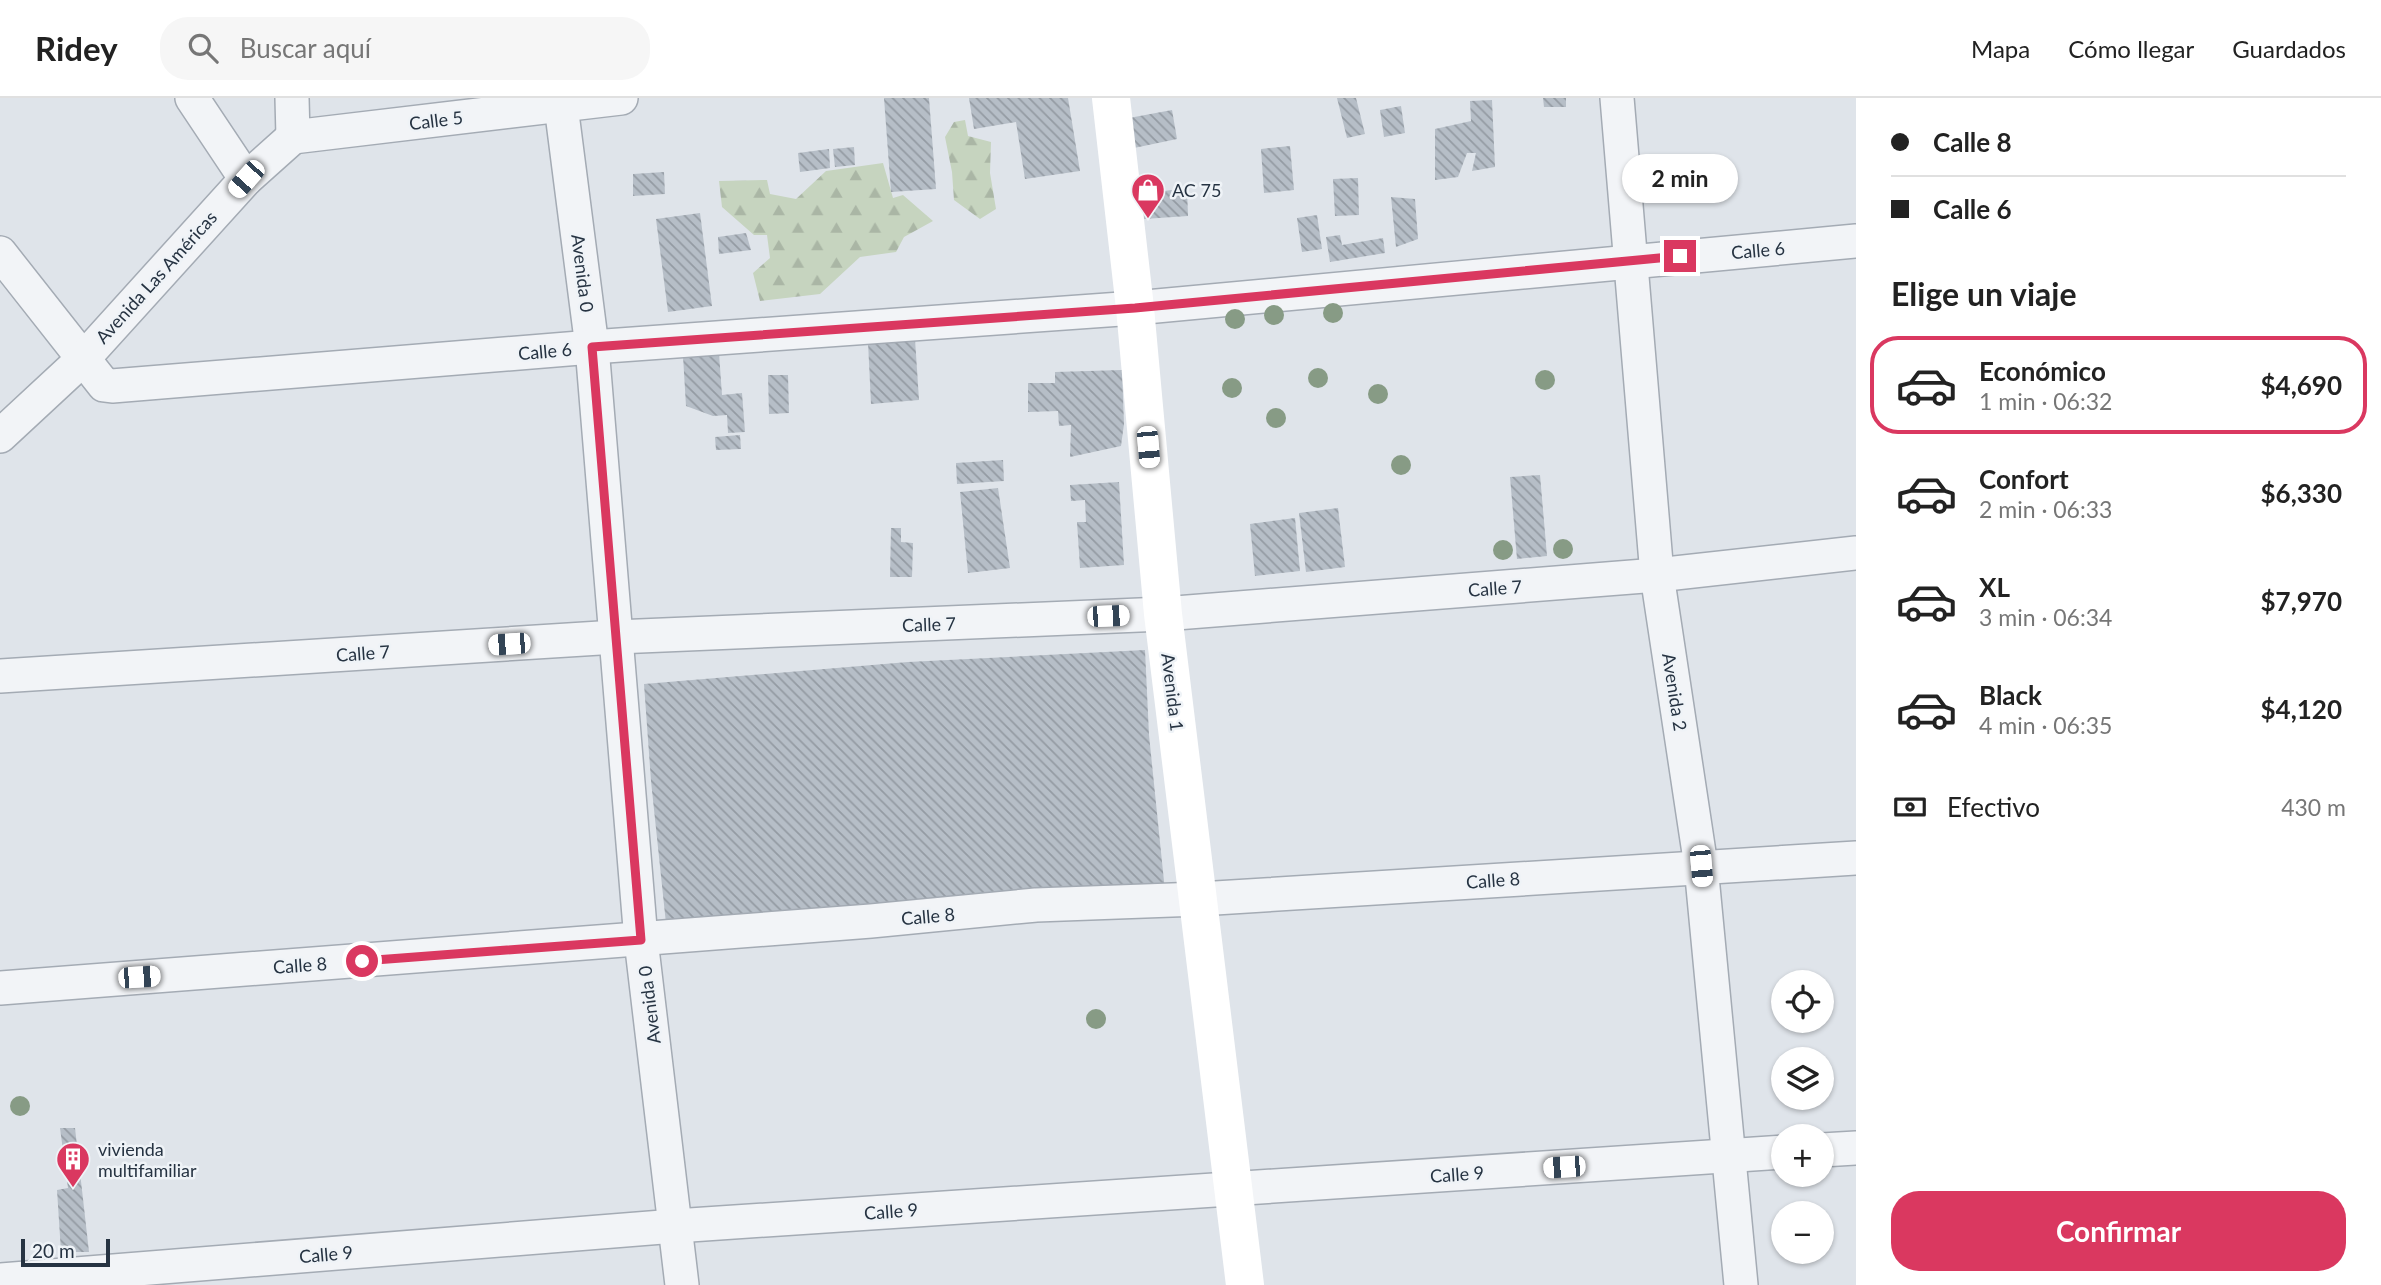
<!DOCTYPE html>
<html lang="es">
<meta charset="utf-8">
<style>
body{margin:0;font-family:Lato,sans-serif;background:#f6f6f6;color:#222;height:100vh;display:flex;flex-direction:column;font-size:26px;white-space:nowrap}
*{box-sizing:border-box;margin:0}
p{font-size:23px;color:#767676}
.icon{flex:none;width:38px;height:38px;fill:none;stroke:currentColor;stroke-width:2;stroke-linecap:round;stroke-linejoin:round}
.map{position:relative;flex:1;overflow:hidden}
.side{display:flex;flex-direction:column;background:#fff;width:525px}
.side>*{flex:none}
.banner{display:grid;align-content:center;height:154px;padding:0 35px;background:#fff}
.fabs{position:absolute;left:1771px;top:872px;display:grid;gap:14px}
.fabs a{display:grid;place-items:center;width:63px;height:63px;border-radius:50%;background:#fff;box-shadow:0 2px 5px #0004;font-size:35px}
.scale{position:absolute;left:21px;bottom:18px;width:89px;box-sizing:border-box;padding-left:7px;border:4px solid #263342;border-top:0;font-size:19px;line-height:24px;white-space:nowrap;color:#263342;-webkit-text-stroke:5px #eff3f7;paint-order:stroke}
.end{position:absolute;width:32px;height:32px;margin:-16px;border:9px solid #da3860;background:#fff;box-shadow:0 0 0 4px #fff}
.from{border-radius:50%}
.bubble{position:absolute;height:49px;border-radius:24px;background:#fff;box-shadow:0 2px 5px #0004;font-size:23px;font-weight:700;line-height:49px;text-align:center}
.car{position:absolute;width:21px;height:42px;margin:-21px -10px;border-radius:9px;box-shadow:0 0 5px 2px #0007;background:linear-gradient(#fff 24%,#345 0 40%,#fff 0 76%,#345 0 86%,#fff 0)}
.banner b{display:flex;align-items:center;gap:24px;height:66px;font-size:26px}
.banner b+b{border-top:2px solid #e0e0e0}
.banner i{width:18px;height:18px;background:#222}
ul{padding:0;list-style:none}
li{display:flex;align-items:center;gap:21px;height:98px;margin:0 14px 10px;padding:0 21px;border:4px solid transparent;border-radius:28px}
li div{flex:1}
li b{display:block;font-size:26px}
li em{font-style:normal;font-weight:700}
li.active{border-color:#da3860}
li>.icon{width:63px;height:63px;stroke-width:1.5}
h2{padding:0 35px;font-size:32px;line-height:84px}
.pay{display:flex;align-items:center;gap:18px;height:77px;padding:0 35px;font-size:26px}
.pay p{margin-inline-start:auto}
.primary-button{display:flex;gap:14px;margin-top:auto;padding:14px 35px}
.primary-button a{flex:1;height:80px;border-radius:28px;background:#da3860;color:#fff;font-size:28px;font-weight:700;line-height:80px;text-align:center}
header{display:flex;align-items:center;gap:42px;box-sizing:border-box;height:98px;padding:0 35px;background:#fff;border-bottom:2px solid #e0e0e0}
header strong{font-size:33px}
nav{display:flex;gap:38px;margin-inline-start:auto;font-size:24px}
.search{width:490px;height:63px;background:#f6f6f6;display:flex;align-items:center;gap:18px;box-sizing:border-box;padding:0 24px;border-radius:28px;color:#767676;font-size:26px}
main{display:flex;flex:1;min-height:0}
.map>svg:first-child{display:block}
.forest{fill:url(#forest-firs)}
.building{fill:url(#building-back-hatch)}
.lines{fill:none;stroke-linecap:round;stroke-linejoin:round}
.street-casing{stroke:#a4abb4;stroke-width:36}
.street{stroke:#f2f4f7;stroke-width:33}
.secondary{stroke:#fff;stroke-width:38}
.tree{fill:#879b85}
.route{stroke:#da3860;stroke-width:9}
.labels{text-anchor:middle;dominant-baseline:central;stroke-width:5;stroke-linejoin:round;paint-order:stroke}
.street-label{font-size:18px;fill:#263342;stroke:#eff3f7}
.poi-label{font-size:18px;fill:#263342;stroke:#eff3f7;text-anchor:start}
</style>
<header>
<strong>Ridey</strong>
<div class="search"><svg class="icon" aria-label="search" viewBox="0 0 24 24"><circle cx="10" cy="10" r="6"/><path d="M15 15l6 6"/></svg>Buscar aquí</div>
<nav><a>Mapa</a><a>Cómo llegar</a><a>Guardados</a></nav>
</header>
<main>
<div class="map">
<svg width="1856" height="1187" viewBox="0 0 1856 1187">
<defs>
<pattern id="forest-firs" width="22" height="20" patternUnits="userSpaceOnUse" patternTransform="scale(1.75)"><rect width="22" height="20" fill="#c6d4bf"/><path d="M5 1l3.5 6h-7zM16 11l3.5 6h-7z" fill="#aab6a5"/></pattern>
<pattern id="building-back-hatch" width="6" height="6" patternUnits="userSpaceOnUse" patternTransform="scale(1.75)"><rect width="6" height="6" fill="#b6bec7"/><path d="M-1 5l2 2M0 0l6 6M5-1l2 2" fill="none" stroke="#949ba3"/></pattern>
</defs>
<rect width="100%" height="100%" fill="#dfe4ea"/>
<g class="forest">
<polygon points="965,22 968,38 991,44 990,75 996,111 980,121 954,102 952,74 945,39 954,24"/>
<polygon points="883,65 893,100 903,97 933,123 904,139 896,154 860,159 820,196 760,203 753,175 770,160 767,137 754,137 722,109 719,83 767,82 770,96 796,101 826,73"/>
</g>
<g class="building">
<polygon points="884,0 929,0 936,91 891,94"/>
<polygon points="969,0 1068,0 1080,73 1025,81 1016,24 974,31"/>
<polygon points="1337,0 1356,0 1365,36 1347,40"/>
<polygon points="1543,0 1566,0 1566,9 1544,9"/>
<polygon points="1492,2 1495,69 1472,73 1476,55 1467,55 1458,79 1435,82 1435,31 1471,23 1470,3"/>
<polygon points="1401,8 1405,35 1384,39 1380,12"/>
<polygon points="1172,12 1177,41 1134,50 1129,20"/>
<polygon points="1290,48 1294,92 1264,95 1261,51"/>
<polygon points="854,49 855,67 835,69 833,51"/>
<polygon points="829,51 830,70 800,74 798,55"/>
<polygon points="664,74 665,96 633,98 633,76"/>
<polygon points="1358,80 1359,117 1335,118 1333,81"/>
<polygon points="1187,90 1188,118 1144,121 1141,96"/>
<polygon points="1391,99 1415,101 1418,141 1396,149"/>
<polygon points="700,115 712,208 668,214 656,121"/>
<polygon points="1317,117 1322,151 1302,154 1297,120"/>
<polygon points="746,135 751,152 719,156 718,139"/>
<polygon points="1340,137 1342,147 1383,140 1385,155 1330,164 1326,139"/>
<polygon points="915,241 919,302 871,306 868,244"/>
<polygon points="719,255 722,297 742,295 745,334 728,335 727,317 713,318 686,308 683,258"/>
<polygon points="1122,272 1124,326 1121,348 1070,359 1071,327 1059,328 1058,313 1028,314 1028,285 1055,285 1055,274"/>
<polygon points="768,277 788,277 789,315 769,316"/>
<polygon points="740,337 741,351 716,352 715,339"/>
<polygon points="1003,362 1004,383 957,386 956,365"/>
<polygon points="1540,377 1547,458 1517,461 1510,379"/>
<polygon points="1119,384 1124,467 1080,470 1077,424 1086,424 1085,402 1071,403 1070,387"/>
<polygon points="998,390 1010,470 968,475 960,394"/>
<polygon points="1338,410 1345,469 1306,474 1299,415"/>
<polygon points="1295,420 1300,473 1255,478 1250,426"/>
<polygon points="891,430 901,430 901,444 913,445 912,479 890,479"/>
<polygon points="1145,552 1149,637 1165,793 667,835 651,683 644,586 908,564"/>
<polygon points="60,1030 75,1030 89,1154 61,1154 57,1092 68,1090"/>
</g>
<g class="lines">
<g class="street-casing">
<g id="street">
<polyline points="192,0 246,81"/>
<polyline points="292,0 293,39"/>
<polyline points="560,0 592,249 641,842 682,1187"/>
<polyline points="1617,0 1657,477 1701,768 1741,1187"/>
<polyline points="293,39 621,0"/>
<polyline points="0,155 104,287 112,288 592,249 1135,210 1856,143"/>
<polyline points="0,338 83,261 246,81 293,39"/>
<polyline points="0,578 616,539 1163,516 1657,477 1856,455"/>
<polyline points="0,890 871,823 1036,807 1199,801 1856,760"/>
<polyline points="1822,1052 1856,1050"/>
<polyline points="0,1182 675,1128 1783,1054"/>
</g>
</g>
<use href="#street" class="street"/>
<polyline class="secondary" points="1111,0 1135,210 1163,516 1245,1187"/>
</g>
<g class="tree">
<circle cx="1333" cy="215" r="10"/>
<circle cx="1274" cy="217" r="10"/>
<circle cx="1235" cy="221" r="10"/>
<circle cx="1318" cy="280" r="10"/>
<circle cx="1545" cy="282" r="10"/>
<circle cx="1232" cy="290" r="10"/>
<circle cx="1378" cy="296" r="10"/>
<circle cx="1276" cy="320" r="10"/>
<circle cx="1401" cy="367" r="10"/>
<circle cx="1563" cy="451" r="10"/>
<circle cx="1503" cy="452" r="10"/>
<circle cx="1096" cy="921" r="10"/>
<circle cx="20" cy="1008" r="10"/>
</g>
<g class="lines">
<polyline class="route" points="362,863 641,842 592,249 1135,210 1680,158"/>
</g>
<defs>
<g id="shop-pin" transform="scale(1.75)"><path d="M0 17L-7.5 6A9.5 9.5 0 1 1 7.5 6Z" fill="#da3860" stroke="#eff3f7"/><path d="M-5-2.5h2.3a2.7 3.5 0 0 1 5.4 0H5L5.5 6h-11ZM-1.5-2.5h3a1.5 2.3 0 0 0-3 0Z" fill="#fff"/></g>
<g id="building-pin" transform="scale(1.75)"><path d="M0 17L-7.5 6A9.5 9.5 0 1 1 7.5 6Z" fill="#da3860" stroke="#eff3f7"/><path d="M-4-6H4V6H1V3H-1V6H-4ZM-2.5-4.3h1.7v1.8h-1.7ZM.8-4.3h1.7v1.8H.8ZM-2.5-1h1.7V.8h-1.7ZM.8-1h1.7V.8H.8Z" fill="#fff"/></g>
</defs>
<g fill-rule="evenodd">
<use href="#shop-pin" x="1148" y="92"/>
<use href="#building-pin" x="73" y="1061"/>
</g>
<g class="labels">
<g class="street-label">
<text transform="translate(436 22) rotate(-7)">Calle 5</text>
<text transform="translate(1758 152) rotate(-5)">Calle 6</text>
<text transform="translate(583 175) rotate(83)">Avenida 0</text>
<text transform="translate(156 179) rotate(-48)">Avenida Las Américas</text>
<text transform="translate(545 253) rotate(-5)">Calle 6</text>
<text transform="translate(1495 490) rotate(-4)">Calle 7</text>
<text transform="translate(929 526) rotate(-2)">Calle 7</text>
<text transform="translate(363 555) rotate(-4)">Calle 7</text>
<text transform="translate(1173 594) rotate(83)">Avenida 1</text>
<text transform="translate(1675 594) rotate(81)">Avenida 2</text>
<text transform="translate(1493 782) rotate(-4)">Calle 8</text>
<text transform="translate(928 818) rotate(-5)">Calle 8</text>
<text transform="translate(300 867) rotate(-4)">Calle 8</text>
<text transform="translate(649 907) rotate(-97)">Avenida 0</text>
<text transform="translate(1457 1076) rotate(-4)">Calle 9</text>
<text transform="translate(891 1113) rotate(-4)">Calle 9</text>
<text transform="translate(326 1156) rotate(-5)">Calle 9</text>
</g>
<g class="poi-label">
<text x="1172" y="92">AC 75</text>
<text x="98" y="1051">vivienda<tspan x="98" dy="21">multifamiliar</tspan></text>
</g>
</g>
</svg>
<div class="fabs">
<a><svg class="icon" aria-label="locate" viewBox="0 0 24 24"><circle cx="12" cy="12" r="6"/><path d="M12 2v4M12 18v4M2 12h4M18 12h4"/></svg></a>
<a><svg class="icon" aria-label="layers" viewBox="0 0 24 24"><path d="M12 4l9 5-9 5-9-5zM3 14l9 5 9-5"/></svg></a>
<a>+</a>
<a>−</a>
</div>
<div class="scale">20 m</div>
<i class="end from" style="left:362px;top:863px"></i>
<i class="end" style="left:1680px;top:158px"></i>
<div class="bubble" style="left:1622px;top:56px;width:116px">2 min</div>
<i class="car" style="left:246px;top:81px;rotate:222deg"></i>
<i class="car" style="left:1148px;top:349px;rotate:175deg"></i>
<i class="car" style="left:1108px;top:518px;rotate:88deg"></i>
<i class="car" style="left:509px;top:546px;rotate:266deg"></i>
<i class="car" style="left:1701px;top:768px;rotate:175deg"></i>
<i class="car" style="left:139px;top:879px;rotate:86deg"></i>
<i class="car" style="left:1564px;top:1069px;rotate:266deg"></i>
</div>
<section class="side">
<div class="banner">
<b><i class="from"></i>Calle 8</b>
<b><i></i>Calle 6</b>
</div>
<h2>Elige un viaje</h2>
<ul>
<li class="active"><svg class="icon" aria-label="car" viewBox="0 0 24 24"><path d="M5 17H2v-5l4-1 3-4h7l3 4 3 1v5h-3M9 17h6M6 11h13"/><circle cx="7" cy="17" r="2"/><circle cx="17" cy="17" r="2"/></svg><div><b>Económico</b><p>1 min · 06:32</p></div><em>$4,690</em></li>
<li><svg class="icon" aria-label="car" viewBox="0 0 24 24"><path d="M5 17H2v-5l4-1 3-4h7l3 4 3 1v5h-3M9 17h6M6 11h13"/><circle cx="7" cy="17" r="2"/><circle cx="17" cy="17" r="2"/></svg><div><b>Confort</b><p>2 min · 06:33</p></div><em>$6,330</em></li>
<li><svg class="icon" aria-label="car" viewBox="0 0 24 24"><path d="M5 17H2v-5l4-1 3-4h7l3 4 3 1v5h-3M9 17h6M6 11h13"/><circle cx="7" cy="17" r="2"/><circle cx="17" cy="17" r="2"/></svg><div><b>XL</b><p>3 min · 06:34</p></div><em>$7,970</em></li>
<li><svg class="icon" aria-label="car" viewBox="0 0 24 24"><path d="M5 17H2v-5l4-1 3-4h7l3 4 3 1v5h-3M9 17h6M6 11h13"/><circle cx="7" cy="17" r="2"/><circle cx="17" cy="17" r="2"/></svg><div><b>Black</b><p>4 min · 06:35</p></div><em>$4,120</em></li>
</ul>
<div class="pay"><svg class="icon" aria-label="cash" viewBox="0 0 24 24"><path d="M3 7h18v10H3z"/><circle cx="12" cy="12" r="2"/></svg>Efectivo<p>430 m</p></div>
<div class="primary-button"><a>Confirmar</a></div>
</section>
</main>
